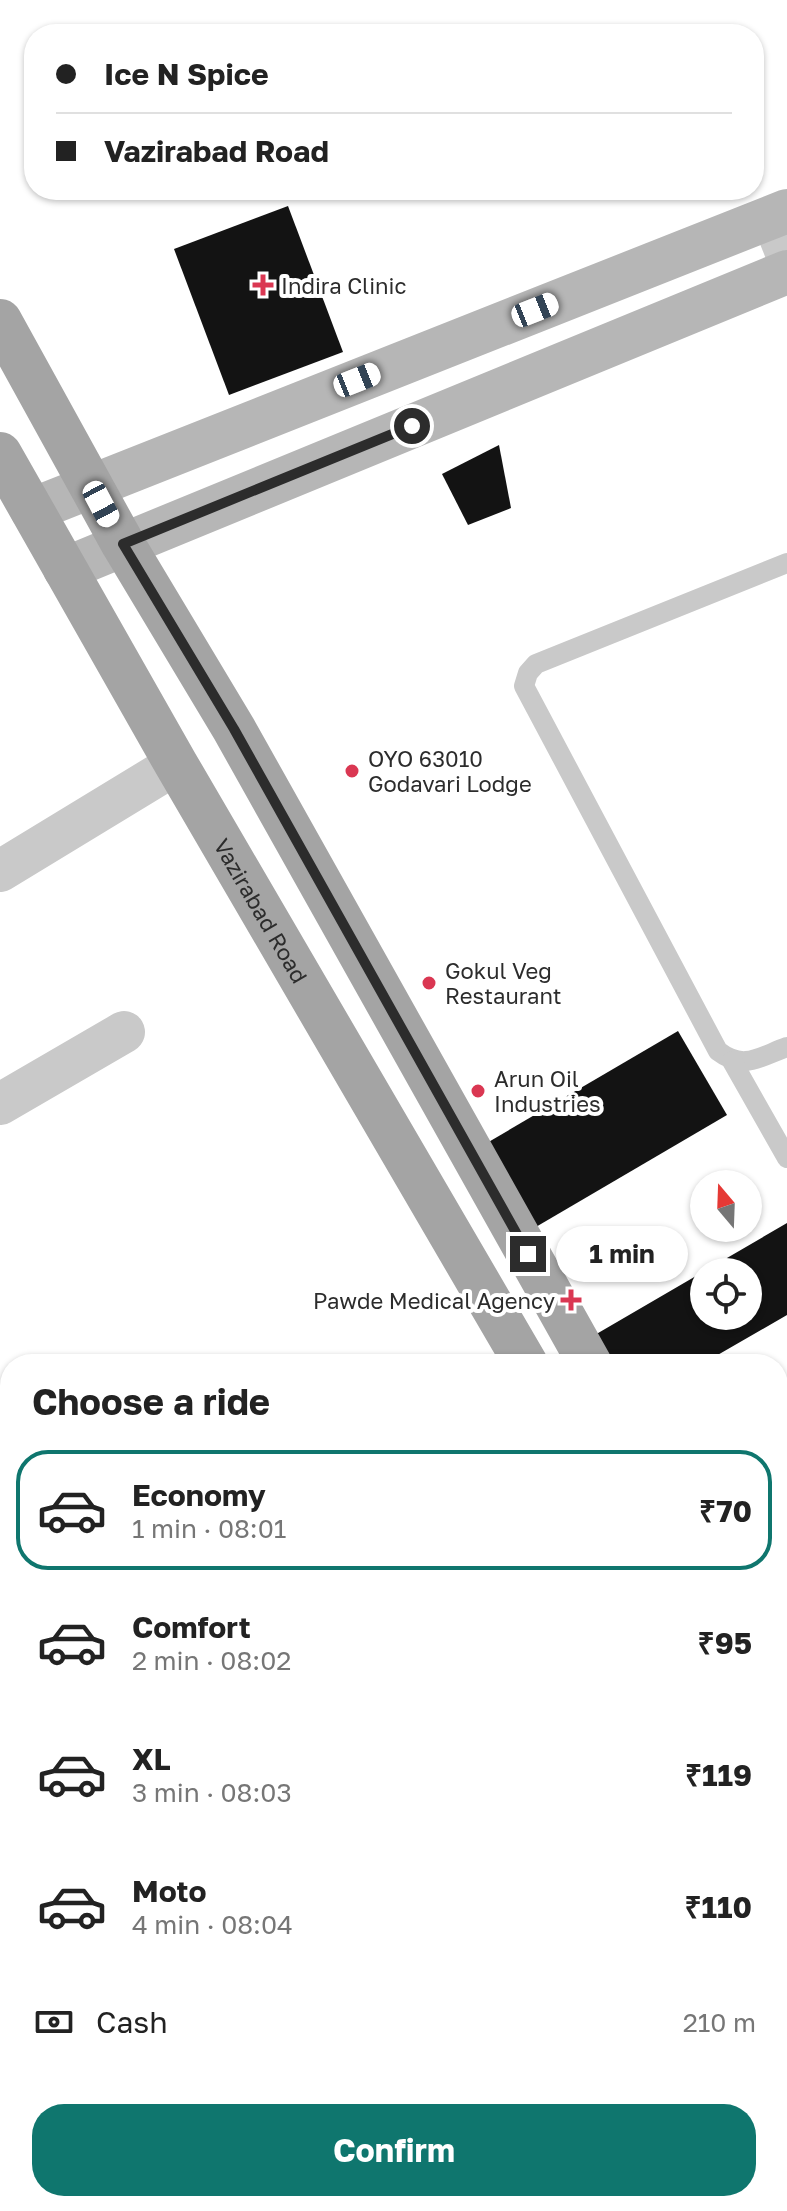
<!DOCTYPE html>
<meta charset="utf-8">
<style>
body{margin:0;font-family:"Golos Text",sans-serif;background:#f6f6f6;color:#222;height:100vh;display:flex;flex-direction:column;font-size:30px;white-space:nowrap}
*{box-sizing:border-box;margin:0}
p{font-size:26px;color:#767676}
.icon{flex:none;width:44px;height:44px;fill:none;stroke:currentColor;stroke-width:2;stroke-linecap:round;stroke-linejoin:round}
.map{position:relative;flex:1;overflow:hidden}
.panel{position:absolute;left:0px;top:1354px;width:788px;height:858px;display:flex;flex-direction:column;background:#fff;border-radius:32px 32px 0 0;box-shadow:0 2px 6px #0004}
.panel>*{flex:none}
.hud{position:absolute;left:24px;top:24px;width:740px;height:176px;border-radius:32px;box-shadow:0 2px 6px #0004;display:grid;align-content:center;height:176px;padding:0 32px;background:#fff}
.needle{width:52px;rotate:341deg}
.tools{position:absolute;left:690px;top:1170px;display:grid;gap:16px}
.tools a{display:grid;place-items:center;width:72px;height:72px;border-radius:50%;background:#fff;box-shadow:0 2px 6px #0004;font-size:40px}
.end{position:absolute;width:36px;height:36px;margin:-18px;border:10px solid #2c2c2c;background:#fff;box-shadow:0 0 0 4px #fff}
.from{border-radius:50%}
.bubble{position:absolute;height:56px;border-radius:28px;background:#fff;box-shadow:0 2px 6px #0004;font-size:26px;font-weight:700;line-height:56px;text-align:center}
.car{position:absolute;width:24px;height:48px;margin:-24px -12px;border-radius:10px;box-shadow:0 0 6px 2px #0007;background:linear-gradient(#fff 24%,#345 0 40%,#fff 0 76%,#345 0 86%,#fff 0)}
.hud b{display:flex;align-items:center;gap:28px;height:76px;font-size:30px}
.hud b+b{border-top:2px solid #e0e0e0}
.hud i{width:20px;height:20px;background:#222}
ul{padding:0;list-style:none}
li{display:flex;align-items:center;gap:24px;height:120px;margin:0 16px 12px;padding:0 16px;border:4px solid transparent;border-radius:32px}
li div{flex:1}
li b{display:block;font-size:30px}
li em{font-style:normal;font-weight:700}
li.selected{border-color:#0f766e}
li>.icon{width:72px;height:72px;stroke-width:1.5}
h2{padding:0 32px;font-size:36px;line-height:96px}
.pay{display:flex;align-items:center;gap:20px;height:88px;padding:0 32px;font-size:30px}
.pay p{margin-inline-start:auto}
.primary-button{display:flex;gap:16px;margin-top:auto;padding:16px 32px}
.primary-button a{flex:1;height:92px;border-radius:32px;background:#0f766e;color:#fff;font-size:32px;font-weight:700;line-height:92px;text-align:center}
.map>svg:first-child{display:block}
.building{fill:#131313;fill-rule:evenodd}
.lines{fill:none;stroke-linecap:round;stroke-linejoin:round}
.service{stroke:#c9c9c9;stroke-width:20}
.minor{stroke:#c9c9c9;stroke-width:42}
.tertiary{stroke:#c9c9c9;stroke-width:44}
.secondary{stroke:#b6b6b6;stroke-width:44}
.primary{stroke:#a4a4a4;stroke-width:44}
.route{stroke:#2c2c2c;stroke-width:10}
.poi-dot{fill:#da3752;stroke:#fff;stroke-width:3}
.labels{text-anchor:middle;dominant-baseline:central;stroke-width:8;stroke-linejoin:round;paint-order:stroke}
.poi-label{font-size:22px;fill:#2c2c2c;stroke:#fff;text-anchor:start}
.street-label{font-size:22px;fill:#2c2c2c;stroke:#fff}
</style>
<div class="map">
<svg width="787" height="2211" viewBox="0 0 787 2211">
<rect width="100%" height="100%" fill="#fff"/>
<g class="building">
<polygon points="288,206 343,352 229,395 174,249"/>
<polygon points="499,445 511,508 468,525 442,474"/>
<polygon points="678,1031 727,1115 529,1231 480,1147"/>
<path d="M 787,1223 L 787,1315 L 702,1364 L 609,1364 L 593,1336 ZM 704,1272 L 748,1272 L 748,1316 L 704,1316 Z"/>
<polygon points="787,1421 787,1581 778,1587 778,1426"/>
</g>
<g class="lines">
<g class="service">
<path d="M 787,563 L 536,664 L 528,673 L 524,686 L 718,1051 C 744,1071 759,1057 787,1047"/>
<polyline points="732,1061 787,1158"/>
</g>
<g class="minor">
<polyline points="772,217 787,255"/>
<polyline points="0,871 176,764"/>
<polyline points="0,1104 124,1032"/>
<polyline points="0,1566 10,1560"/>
<polyline points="778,2085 787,2082"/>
<polyline points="143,2202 146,2211"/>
<polyline points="224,2202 227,2211"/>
<polyline points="453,2202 455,2211"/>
<polyline points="532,2202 535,2211"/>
<polyline points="621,2202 623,2211"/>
<polyline points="712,2202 714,2211"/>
<polyline points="339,2211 369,2202"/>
</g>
<polyline class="tertiary" points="0,1837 10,1831"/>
<g class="secondary">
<polyline points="32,510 787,211"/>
<polyline points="65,569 787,272"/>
</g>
<g class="primary">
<polyline points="0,321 123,544 234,729 590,1364"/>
<path id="s1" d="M 0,454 L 176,764 L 526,1364"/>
<polyline points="778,1683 787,1698"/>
<polyline points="778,1777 787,1792"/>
</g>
</g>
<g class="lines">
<polyline class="route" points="412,426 123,544 234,729 528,1254"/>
</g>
<g class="poi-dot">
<path d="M259 273h8v8h8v8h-8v8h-8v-8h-8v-8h8z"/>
<circle cx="352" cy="771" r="8"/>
<circle cx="429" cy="983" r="8"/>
<circle cx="478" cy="1091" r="8"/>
<path d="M567 1288h8v8h8v8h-8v8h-8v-8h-8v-8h8z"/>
</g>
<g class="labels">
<g class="poi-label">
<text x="281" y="285">Indira Clinic</text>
<text x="368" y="758">OYO 63010<tspan x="368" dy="25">Godavari Lodge</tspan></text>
<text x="445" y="970">Gokul Veg<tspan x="445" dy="25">Restaurant</tspan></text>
<text x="494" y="1078">Arun Oil<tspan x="494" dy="25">Industries</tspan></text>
<text x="555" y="1300" text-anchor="end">Pawde Medical Agency</text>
</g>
<g class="street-label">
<text stroke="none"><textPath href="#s1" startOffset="526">Vazirabad Road</textPath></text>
</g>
</g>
</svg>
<div class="tools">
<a><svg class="needle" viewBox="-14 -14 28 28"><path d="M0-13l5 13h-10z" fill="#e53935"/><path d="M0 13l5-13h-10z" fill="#767676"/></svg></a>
<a><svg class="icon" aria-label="locate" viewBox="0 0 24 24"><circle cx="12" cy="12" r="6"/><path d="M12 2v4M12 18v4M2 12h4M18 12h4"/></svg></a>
</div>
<i class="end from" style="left:412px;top:426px"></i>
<i class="end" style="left:528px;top:1254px"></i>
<div class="bubble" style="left:556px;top:1226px;width:132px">1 min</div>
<i class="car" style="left:535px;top:310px;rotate:68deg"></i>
<i class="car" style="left:357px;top:380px;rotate:68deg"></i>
<i class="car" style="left:101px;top:504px;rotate:152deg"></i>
<div class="hud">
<b><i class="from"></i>Ice N Spice</b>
<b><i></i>Vazirabad Road</b>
</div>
<section class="panel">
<h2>Choose a ride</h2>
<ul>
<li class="selected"><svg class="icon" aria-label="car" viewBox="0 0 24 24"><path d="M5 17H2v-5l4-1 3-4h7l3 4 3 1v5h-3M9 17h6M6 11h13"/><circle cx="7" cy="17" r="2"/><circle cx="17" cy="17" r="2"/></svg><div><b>Economy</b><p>1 min · 08:01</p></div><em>₹70</em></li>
<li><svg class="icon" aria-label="car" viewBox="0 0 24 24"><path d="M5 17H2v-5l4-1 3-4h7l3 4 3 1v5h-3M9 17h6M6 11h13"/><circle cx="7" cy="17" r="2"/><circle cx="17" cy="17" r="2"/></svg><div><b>Comfort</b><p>2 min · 08:02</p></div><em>₹95</em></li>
<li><svg class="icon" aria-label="car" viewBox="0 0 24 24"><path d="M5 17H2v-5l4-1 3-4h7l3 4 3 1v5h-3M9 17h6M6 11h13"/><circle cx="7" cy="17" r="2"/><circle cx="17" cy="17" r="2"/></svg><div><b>XL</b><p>3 min · 08:03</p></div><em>₹119</em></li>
<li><svg class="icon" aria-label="car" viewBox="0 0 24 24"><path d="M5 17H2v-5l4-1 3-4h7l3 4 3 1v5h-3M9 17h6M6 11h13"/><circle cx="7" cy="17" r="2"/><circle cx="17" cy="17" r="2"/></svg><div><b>Moto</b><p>4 min · 08:04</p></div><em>₹110</em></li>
</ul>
<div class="pay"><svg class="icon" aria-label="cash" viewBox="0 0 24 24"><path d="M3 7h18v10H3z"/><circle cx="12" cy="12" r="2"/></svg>Cash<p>210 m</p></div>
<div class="primary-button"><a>Confirm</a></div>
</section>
</div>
